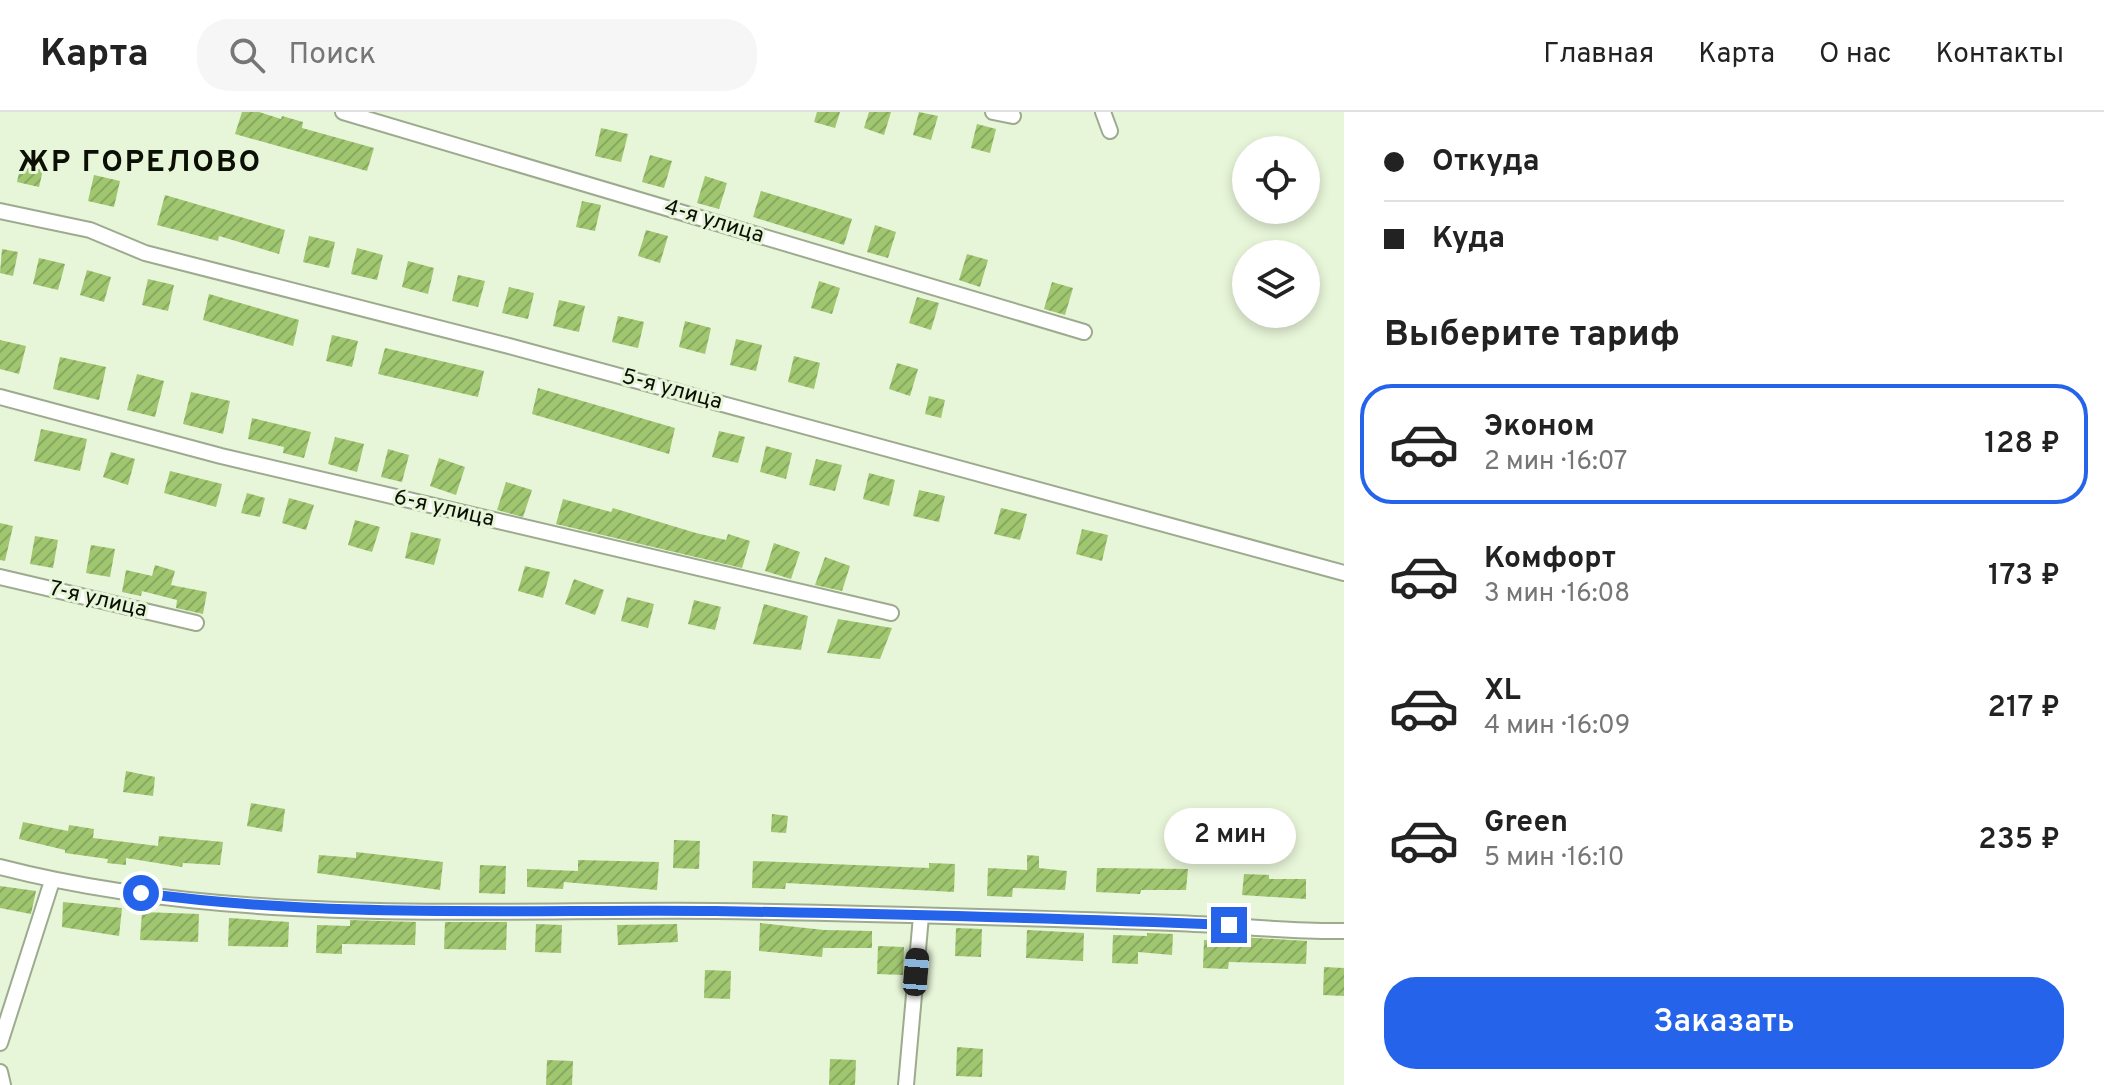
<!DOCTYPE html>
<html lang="ru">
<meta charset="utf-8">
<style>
body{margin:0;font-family:Overpass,sans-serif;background:#f6f6f6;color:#222;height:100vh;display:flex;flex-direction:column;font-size:30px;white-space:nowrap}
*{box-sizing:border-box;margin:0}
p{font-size:26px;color:#767676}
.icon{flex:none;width:44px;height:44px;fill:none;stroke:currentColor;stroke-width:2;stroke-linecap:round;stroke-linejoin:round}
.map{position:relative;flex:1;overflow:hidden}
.details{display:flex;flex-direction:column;background:#fff;width:760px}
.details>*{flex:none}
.guide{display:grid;align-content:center;height:176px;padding:0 40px;background:#fff}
.controls{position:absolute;left:1232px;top:24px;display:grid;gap:16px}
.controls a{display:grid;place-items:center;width:88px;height:88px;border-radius:50%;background:#fff;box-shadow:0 4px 12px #0003;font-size:40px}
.end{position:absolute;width:36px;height:36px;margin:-18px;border:10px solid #2563eb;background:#fff;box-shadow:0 0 0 4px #fff}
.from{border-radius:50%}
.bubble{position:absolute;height:56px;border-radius:28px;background:#fff;box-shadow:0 4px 12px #0003;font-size:26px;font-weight:600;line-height:56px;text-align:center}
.car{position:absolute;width:24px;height:48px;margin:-24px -12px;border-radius:10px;box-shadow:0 0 6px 2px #0007;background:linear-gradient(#222 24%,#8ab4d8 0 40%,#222 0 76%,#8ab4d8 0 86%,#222 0)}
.guide b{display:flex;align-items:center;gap:28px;height:76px;font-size:30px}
.guide b+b{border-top:2px solid #e0e0e0}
.guide i{width:20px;height:20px;background:#222}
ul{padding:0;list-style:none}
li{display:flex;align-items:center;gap:24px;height:120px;margin:0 16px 12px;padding:0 24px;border:4px solid transparent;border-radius:32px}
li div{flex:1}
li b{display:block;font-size:30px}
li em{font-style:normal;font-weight:600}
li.selected{border-color:#2563eb}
li>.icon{width:72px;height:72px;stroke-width:1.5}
h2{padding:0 40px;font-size:36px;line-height:96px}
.button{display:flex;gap:16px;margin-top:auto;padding:16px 40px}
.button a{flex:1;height:92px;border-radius:32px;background:#2563eb;color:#fff;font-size:32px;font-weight:600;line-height:92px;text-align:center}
header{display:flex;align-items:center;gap:48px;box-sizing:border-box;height:112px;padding:0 40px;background:#fff;border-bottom:2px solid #e0e0e0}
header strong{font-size:38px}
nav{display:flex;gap:44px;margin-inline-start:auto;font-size:28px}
.search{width:560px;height:72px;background:#f6f6f6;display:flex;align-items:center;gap:20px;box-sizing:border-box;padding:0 28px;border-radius:32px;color:#767676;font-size:30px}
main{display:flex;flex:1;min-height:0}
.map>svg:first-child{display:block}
.building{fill:url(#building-hatch)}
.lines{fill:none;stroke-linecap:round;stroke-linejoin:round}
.minor-casing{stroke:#9daa8f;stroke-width:18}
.minor{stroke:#fff;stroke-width:14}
.route{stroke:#2563eb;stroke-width:10}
.labels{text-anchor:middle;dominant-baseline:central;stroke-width:6;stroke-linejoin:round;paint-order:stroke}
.street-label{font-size:22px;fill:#0b0f06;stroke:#e7f5d8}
.district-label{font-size:30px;font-weight:bold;letter-spacing:2px;fill:#0b0f06;stroke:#e7f5d8}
</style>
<header>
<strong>Карта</strong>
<div class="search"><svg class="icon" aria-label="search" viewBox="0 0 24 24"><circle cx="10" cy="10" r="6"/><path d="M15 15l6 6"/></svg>Поиск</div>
<nav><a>Главная</a><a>Карта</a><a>О нас</a><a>Контакты</a></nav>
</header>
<main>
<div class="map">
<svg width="1344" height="973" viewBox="0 0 1344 973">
<defs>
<pattern id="building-hatch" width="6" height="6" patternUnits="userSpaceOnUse" patternTransform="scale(2)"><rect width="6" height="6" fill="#a0c670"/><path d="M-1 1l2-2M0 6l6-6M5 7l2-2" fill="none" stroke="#88a960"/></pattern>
</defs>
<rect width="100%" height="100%" fill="#e7f5d8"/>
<g class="building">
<polygon points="242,0 259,0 281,7 282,4 303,10 302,16 374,36 367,59 235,22"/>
<polygon points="817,0 840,0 835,16 814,10"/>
<polygon points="869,0 891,0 884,23 864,16"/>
<polygon points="919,0 938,4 931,28 913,23"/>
<polygon points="977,12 996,17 990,41 971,36"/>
<polygon points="601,16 628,22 621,50 595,44"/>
<polygon points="650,43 672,49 664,76 642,70"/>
<polygon points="21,52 43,58 39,75 17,70"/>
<polygon points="94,63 120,69 114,95 88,89"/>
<polygon points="705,64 727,71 719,97 697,91"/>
<polygon points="761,79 852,107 844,133 753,105"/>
<polygon points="165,83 285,118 279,142 219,124 218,129 157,113"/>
<polygon points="582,89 601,93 595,119 576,115"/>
<polygon points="875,113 896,120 888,146 867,140"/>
<polygon points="646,118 668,124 660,151 638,144"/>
<polygon points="309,124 335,130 329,156 303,150"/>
<polygon points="357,136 383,143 377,168 351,162"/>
<polygon points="2,137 18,140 13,164 0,161"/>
<polygon points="967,142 988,148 980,175 959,168"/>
<polygon points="39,146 65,152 58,178 33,172"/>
<polygon points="408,149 434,156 428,182 402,175"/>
<polygon points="87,158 111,165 104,190 80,183"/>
<polygon points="458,163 485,169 478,195 452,189"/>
<polygon points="148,167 174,173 168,199 142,193"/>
<polygon points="819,169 840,176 832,202 811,196"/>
<polygon points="1052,170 1073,176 1065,203 1044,197"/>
<polygon points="509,175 534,181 528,207 502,201"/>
<polygon points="209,182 299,208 293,234 203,208"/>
<polygon points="917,185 939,191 931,218 909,211"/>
<polygon points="559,188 585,194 579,220 553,214"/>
<polygon points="618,204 644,210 638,236 612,230"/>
<polygon points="685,209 711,216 705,242 679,235"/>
<polygon points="332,223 358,229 352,255 326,249"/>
<polygon points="736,227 762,233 756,259 730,253"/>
<polygon points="0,228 26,234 19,262 0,257"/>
<polygon points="385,236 484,259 478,285 378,262"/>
<polygon points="794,244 820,251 814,277 788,270"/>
<polygon points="60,245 106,255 99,288 53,277"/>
<polygon points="897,251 918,257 910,284 889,277"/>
<polygon points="137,262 164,269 155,305 127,298"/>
<polygon points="538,276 675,316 669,342 532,302"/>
<polygon points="191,280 230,289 223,322 183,312"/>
<polygon points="929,284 945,288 941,306 925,302"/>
<polygon points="252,306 311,320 304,346 283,341 284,335 248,327"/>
<polygon points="41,317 87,327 80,359 34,349"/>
<polygon points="719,319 745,325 738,351 712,345"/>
<polygon points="335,325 364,332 357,360 328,352"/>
<polygon points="766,334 792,341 786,367 760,360"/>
<polygon points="388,337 409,343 402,370 381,365"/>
<polygon points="111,340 135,347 128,373 103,365"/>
<polygon points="439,346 465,355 456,383 430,374"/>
<polygon points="816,347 842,353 835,379 809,373"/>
<polygon points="170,359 222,372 216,395 164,381"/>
<polygon points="869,361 895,368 889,394 863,387"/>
<polygon points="506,370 532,378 523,405 497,398"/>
<polygon points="919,378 945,384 939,410 913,404"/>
<polygon points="247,381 265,386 260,405 241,401"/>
<polygon points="289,386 314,393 306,418 282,411"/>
<polygon points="563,387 611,400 613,396 696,421 726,428 728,422 750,429 742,456 556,412"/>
<polygon points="1001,396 1027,402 1020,428 994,422"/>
<polygon points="355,408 380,415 372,440 348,433"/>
<polygon points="0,411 13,414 5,449 0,448"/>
<polygon points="1082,417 1108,423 1102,449 1076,442"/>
<polygon points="411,420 441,427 434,453 405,446"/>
<polygon points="35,424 58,428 53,456 30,452"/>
<polygon points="774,431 800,440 791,467 765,459"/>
<polygon points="91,433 115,437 110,465 86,461"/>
<polygon points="825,445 850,454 842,479 815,473"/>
<polygon points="155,453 175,459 171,473 207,480 203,502 176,496 177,488 142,479 141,484 122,480 126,458 152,464"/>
<polygon points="525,454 550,460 543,486 518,479"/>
<polygon points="574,467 604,478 595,503 565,492"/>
<polygon points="627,485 654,492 648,516 621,509"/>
<polygon points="694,488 721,495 715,518 688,512"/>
<polygon points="764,492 808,504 801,538 753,532"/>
<polygon points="838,507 892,516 880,547 827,541"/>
<polygon points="126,659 155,665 153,684 123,680"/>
<polygon points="251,691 285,697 282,720 247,714"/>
<polygon points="772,702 788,704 786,721 771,720"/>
<polygon points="23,710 68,719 69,713 94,717 93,726 158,734 159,724 223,730 220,753 183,751 182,755 126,746 126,753 107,751 108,747 65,741 65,738 19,727"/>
<polygon points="674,728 700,729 699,757 673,756"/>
<polygon points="356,740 443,750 440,778 317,761 319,743 356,746"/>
<polygon points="1027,743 1039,744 1039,756 1067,759 1065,778 1013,776 1012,785 987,784 988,756 1027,758"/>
<polygon points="578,748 659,750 657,778 564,770 563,777 527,775 527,757 578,759"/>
<polygon points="753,749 929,756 929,751 955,752 954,780 786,771 785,777 752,776"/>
<polygon points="480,753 506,754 505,782 479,781"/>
<polygon points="1097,756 1188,757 1186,778 1141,778 1140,782 1096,780"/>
<polygon points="1244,762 1269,763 1269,767 1306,767 1306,787 1242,783"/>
<polygon points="0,774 36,779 31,802 0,796"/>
<polygon points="63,790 122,796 119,824 62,815"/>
<polygon points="142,800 199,802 198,830 140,828"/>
<polygon points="229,806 289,810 288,835 228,834"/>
<polygon points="350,808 416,810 415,833 342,832 342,842 316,841 317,813 350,814"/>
<polygon points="445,810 507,810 506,838 444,837"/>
<polygon points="760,811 824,818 872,819 872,836 823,836 822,845 759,839"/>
<polygon points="536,812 562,813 561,841 535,840"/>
<polygon points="677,812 678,830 618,833 617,813"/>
<polygon points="956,816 982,817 981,845 955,844"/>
<polygon points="1027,818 1084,821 1083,849 1026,846"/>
<polygon points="1147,821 1173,822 1172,843 1138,840 1138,852 1112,851 1113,823 1147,824"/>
<polygon points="1240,825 1307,829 1306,852 1229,850 1228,857 1203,856 1204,828 1240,830"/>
<polygon points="878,834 904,835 903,863 877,862"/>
<polygon points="1324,855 1344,856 1344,884 1323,883"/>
<polygon points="705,858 731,859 730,887 704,886"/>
<polygon points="957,935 983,937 982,965 956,964"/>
<polygon points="830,947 856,948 855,973 829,973"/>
<polygon points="547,948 573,949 572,973 546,973"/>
</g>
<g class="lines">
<g class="minor-casing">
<g id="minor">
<polyline points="343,0 1084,220"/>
<polyline points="993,0 1013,4"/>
<polyline points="1103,0 1110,19"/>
<polyline points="0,99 90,118 145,141 509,234 1344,461"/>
<polyline points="0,285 221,344 891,501"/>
<polyline points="0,465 196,511"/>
<path d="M 0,755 C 227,814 481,797 715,799 C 868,801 1022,806 1175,811 C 1231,813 1288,820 1344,819"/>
<polyline points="0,931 52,769"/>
<polyline points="0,960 3,973"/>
<polyline points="906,973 921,804"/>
</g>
</g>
<use href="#minor" class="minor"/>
</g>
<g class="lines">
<path class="route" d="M 141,781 C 331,807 524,797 715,799 C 886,802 1058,806 1229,813"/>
</g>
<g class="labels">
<g class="street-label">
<text transform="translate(714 110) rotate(17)">4-я улица</text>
<text transform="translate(672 278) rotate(15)">5-я улица</text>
<text transform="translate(444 397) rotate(13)">6-я улица</text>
<text transform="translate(98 488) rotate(13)">7-я улица</text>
</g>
<g class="district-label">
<text x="140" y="51">ЖР ГОРЕЛОВО</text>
</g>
</g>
</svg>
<div class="controls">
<a><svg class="icon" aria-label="locate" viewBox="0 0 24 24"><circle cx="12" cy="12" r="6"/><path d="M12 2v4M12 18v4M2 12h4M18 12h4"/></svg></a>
<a><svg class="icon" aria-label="layers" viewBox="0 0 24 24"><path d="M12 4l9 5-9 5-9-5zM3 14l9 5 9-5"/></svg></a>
</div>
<i class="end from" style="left:141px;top:781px"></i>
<i class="end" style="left:1229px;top:813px"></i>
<div class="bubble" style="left:1164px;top:696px;width:132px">2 мин</div>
<i class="car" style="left:916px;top:860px;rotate:5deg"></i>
</div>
<section class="details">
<div class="guide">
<b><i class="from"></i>Откуда</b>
<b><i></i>Куда</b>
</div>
<h2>Выберите тариф</h2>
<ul>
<li class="selected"><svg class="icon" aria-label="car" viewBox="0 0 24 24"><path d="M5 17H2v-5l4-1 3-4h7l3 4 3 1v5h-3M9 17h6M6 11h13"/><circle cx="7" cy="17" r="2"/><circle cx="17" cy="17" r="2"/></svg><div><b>Эконом</b><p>2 мин · 16:07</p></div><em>128 ₽</em></li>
<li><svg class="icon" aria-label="car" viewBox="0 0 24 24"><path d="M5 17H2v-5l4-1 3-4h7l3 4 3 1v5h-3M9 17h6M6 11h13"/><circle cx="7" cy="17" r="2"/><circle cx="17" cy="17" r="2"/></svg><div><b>Комфорт</b><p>3 мин · 16:08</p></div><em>173 ₽</em></li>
<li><svg class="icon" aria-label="car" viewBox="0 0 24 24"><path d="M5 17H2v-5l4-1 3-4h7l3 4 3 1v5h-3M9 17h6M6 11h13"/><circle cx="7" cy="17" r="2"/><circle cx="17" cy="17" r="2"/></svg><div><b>XL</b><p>4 мин · 16:09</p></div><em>217 ₽</em></li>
<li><svg class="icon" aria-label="car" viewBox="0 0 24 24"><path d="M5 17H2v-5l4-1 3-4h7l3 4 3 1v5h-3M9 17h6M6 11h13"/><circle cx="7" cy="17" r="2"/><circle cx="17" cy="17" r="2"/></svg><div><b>Green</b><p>5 мин · 16:10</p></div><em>235 ₽</em></li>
</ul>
<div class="button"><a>Заказать</a></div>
</section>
</main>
